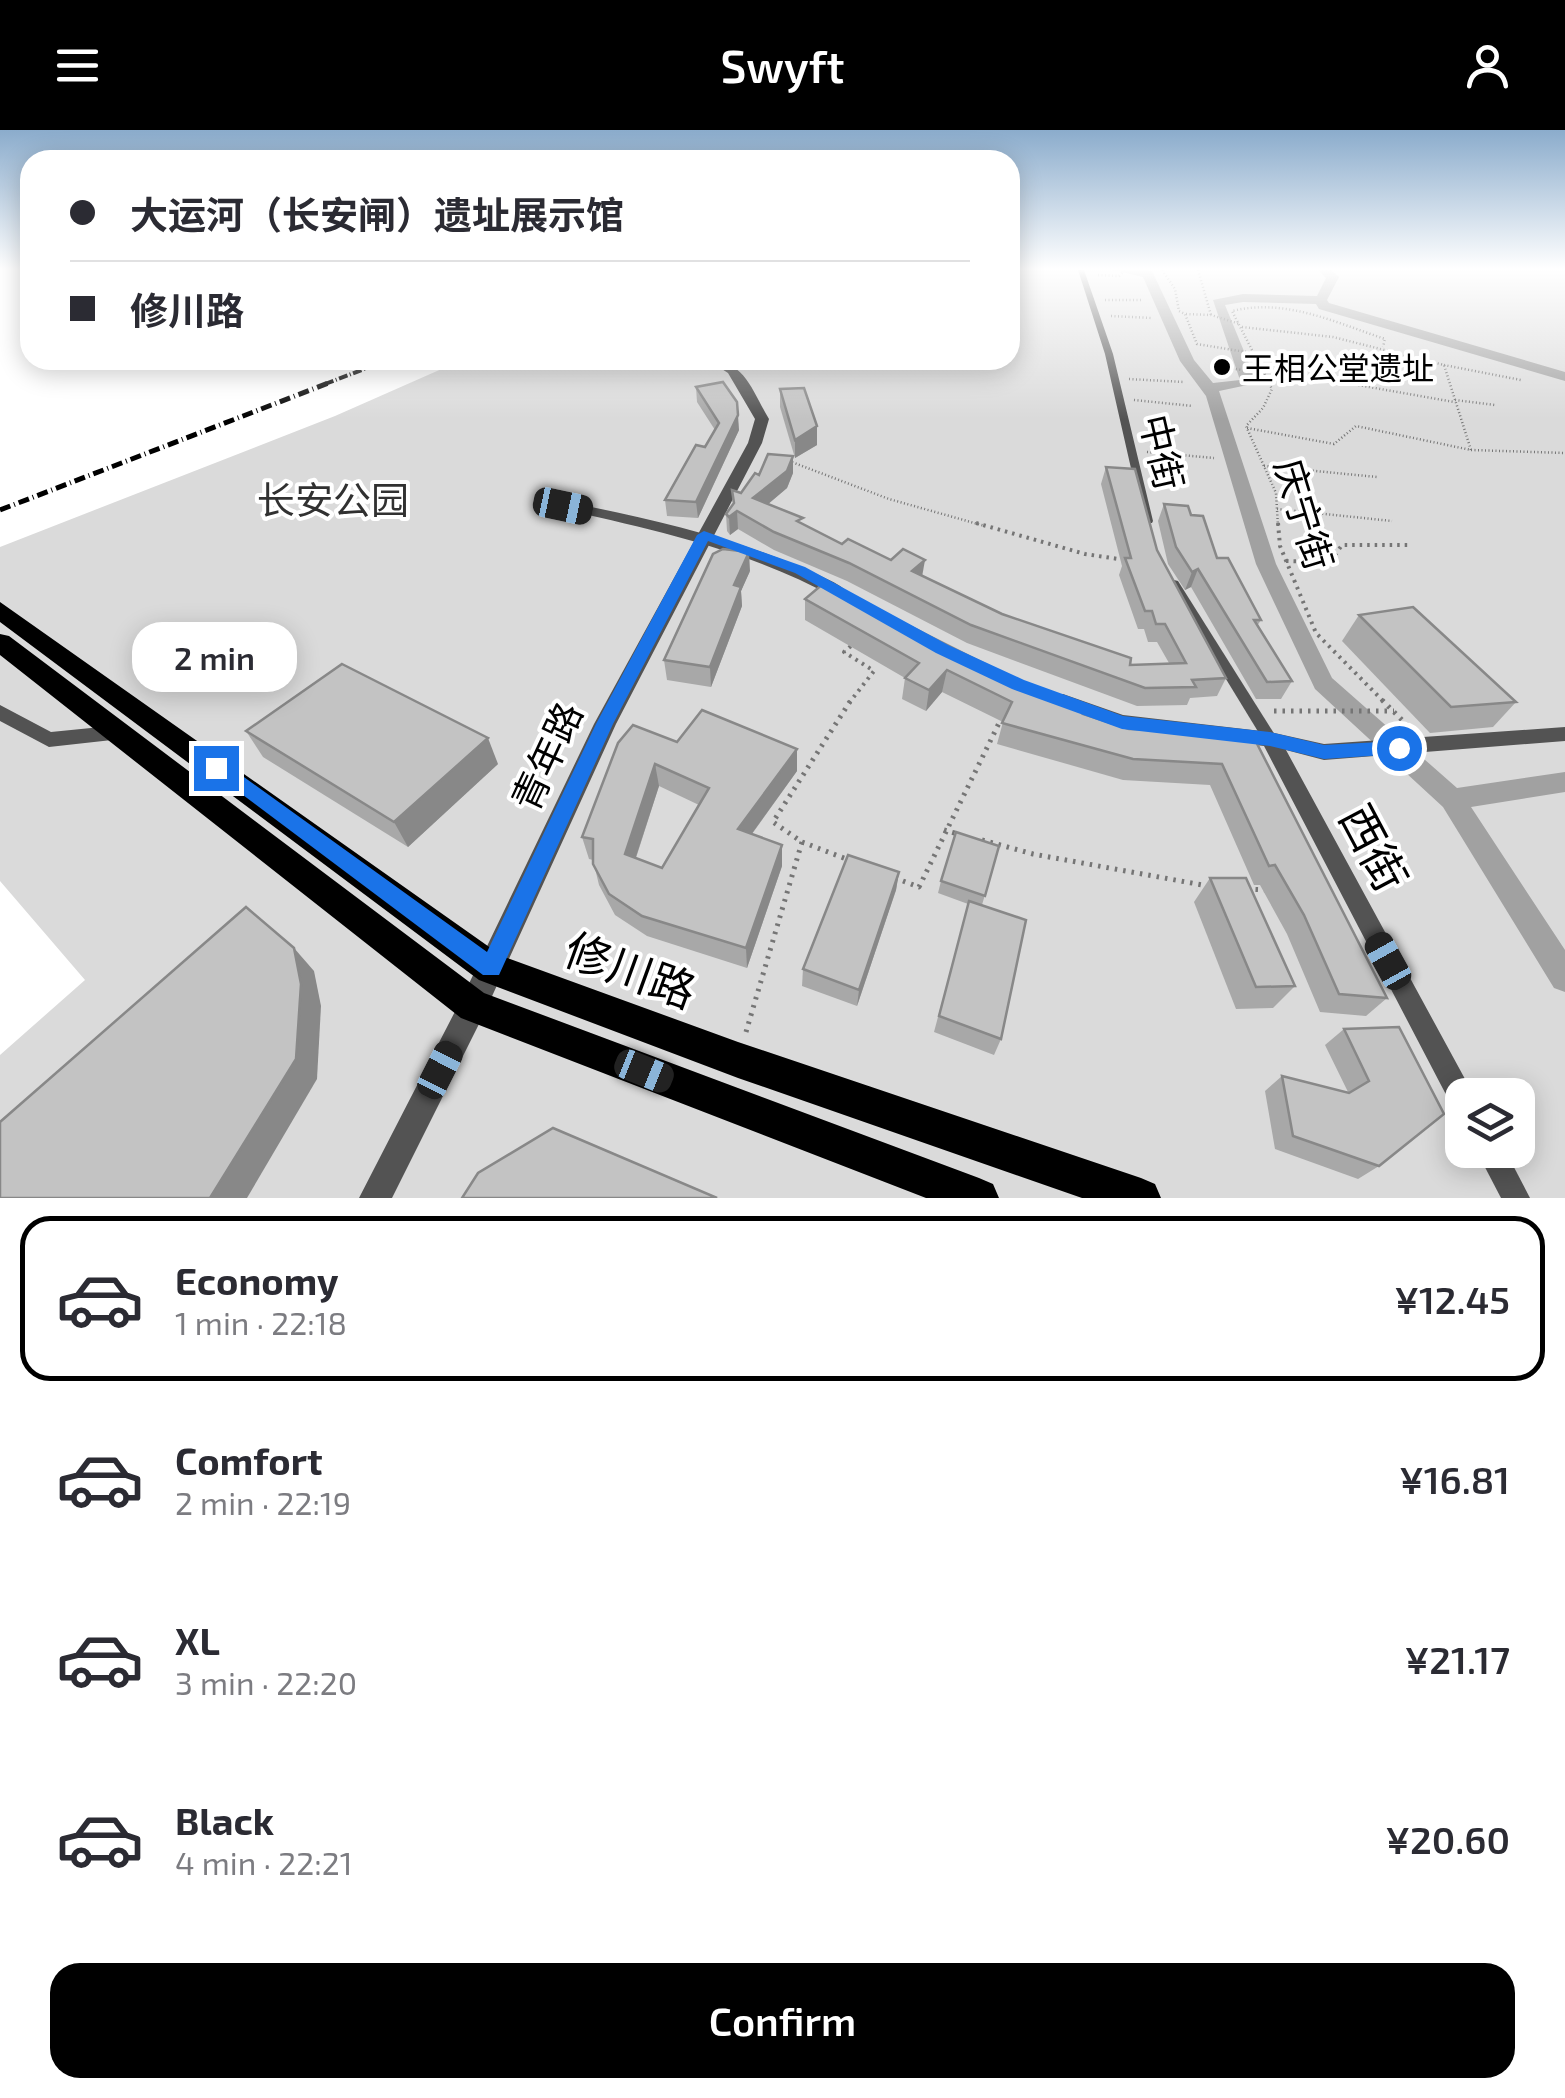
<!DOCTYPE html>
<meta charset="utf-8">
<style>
body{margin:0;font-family:"Exo 2","Noto Sans SC",sans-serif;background:#f2f2f3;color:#2b2b33;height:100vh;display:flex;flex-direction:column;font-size:38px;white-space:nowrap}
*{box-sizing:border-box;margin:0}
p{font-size:32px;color:#7c7c81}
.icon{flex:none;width:55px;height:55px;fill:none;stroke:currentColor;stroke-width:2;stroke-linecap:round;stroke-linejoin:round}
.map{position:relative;height:1068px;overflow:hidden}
.panel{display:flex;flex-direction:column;background:#fff;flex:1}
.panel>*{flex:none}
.top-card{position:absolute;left:20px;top:20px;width:1000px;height:220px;border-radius:30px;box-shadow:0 5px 25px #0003;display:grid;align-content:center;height:220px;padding:0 50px;background:#fff}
.tools{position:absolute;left:1445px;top:948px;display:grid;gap:20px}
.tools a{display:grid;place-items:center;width:90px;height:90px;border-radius:20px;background:#fff;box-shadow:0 5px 25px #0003;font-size:50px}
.end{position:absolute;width:45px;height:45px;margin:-22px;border:12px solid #1a73e8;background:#fff;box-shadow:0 0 0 5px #fff}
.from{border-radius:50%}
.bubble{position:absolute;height:70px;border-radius:30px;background:#fff;box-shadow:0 5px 25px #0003;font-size:32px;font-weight:600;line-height:70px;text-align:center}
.car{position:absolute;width:30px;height:60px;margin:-30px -15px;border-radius:12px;box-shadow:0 0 8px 2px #0007;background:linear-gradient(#222 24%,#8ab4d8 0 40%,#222 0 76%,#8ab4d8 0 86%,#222 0)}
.top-card b{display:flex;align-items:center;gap:35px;height:95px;font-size:38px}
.top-card b+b{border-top:2px solid #e1e1e2}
.top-card i{width:25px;height:25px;background:#2b2b33}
ul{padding:18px 0 0;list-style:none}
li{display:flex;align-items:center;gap:30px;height:165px;margin:0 20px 15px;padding:0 30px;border:5px solid transparent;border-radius:30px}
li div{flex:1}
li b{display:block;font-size:38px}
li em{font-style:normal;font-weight:600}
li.active{border-color:#000}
li>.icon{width:90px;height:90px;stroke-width:1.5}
.primary-button{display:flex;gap:20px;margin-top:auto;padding:20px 50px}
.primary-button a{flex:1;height:115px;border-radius:30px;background:#000;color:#fff;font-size:40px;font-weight:600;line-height:115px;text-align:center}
header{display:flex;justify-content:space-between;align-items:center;height:130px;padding:0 50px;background:#000;color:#fff;font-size:45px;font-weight:600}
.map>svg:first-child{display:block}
.green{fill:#dadada;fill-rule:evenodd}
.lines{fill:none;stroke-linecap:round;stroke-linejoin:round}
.canal{fill:#a1a1a1;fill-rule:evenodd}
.primary-casing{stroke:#dbdbdb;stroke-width:4}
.path-far2{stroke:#757575;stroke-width:2.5;stroke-dasharray:1 2.5;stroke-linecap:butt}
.path-far1{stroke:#757575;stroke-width:4;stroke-dasharray:2.5 5;stroke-linecap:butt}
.path{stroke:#757575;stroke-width:5;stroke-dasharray:2.5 6;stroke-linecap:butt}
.pedestrian{fill:#535353;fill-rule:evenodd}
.minor{fill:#535353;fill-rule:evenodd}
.tertiary{fill:#535353;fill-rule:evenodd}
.primary{fill:#000;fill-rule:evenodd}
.rail-far1{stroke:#000;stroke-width:4;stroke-dasharray:9 2.5 1 2.5;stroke-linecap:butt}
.rail{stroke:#000;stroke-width:5;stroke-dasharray:11 4 1 4;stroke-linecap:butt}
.wall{fill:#a8a8a8;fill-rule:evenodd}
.shaded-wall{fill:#888}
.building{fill:#c3c3c3;stroke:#888;stroke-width:2.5;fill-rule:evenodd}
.route{fill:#1a73e8}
.poi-dot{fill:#000;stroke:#fff;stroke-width:4}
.labels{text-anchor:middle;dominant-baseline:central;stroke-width:8;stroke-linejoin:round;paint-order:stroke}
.far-poi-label{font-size:32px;fill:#000;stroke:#fff;text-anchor:start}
.street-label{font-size:38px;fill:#000;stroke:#fff}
.park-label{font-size:38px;fill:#313131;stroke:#fff}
.near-street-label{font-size:45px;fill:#000;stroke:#fff}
</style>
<header><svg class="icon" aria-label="menu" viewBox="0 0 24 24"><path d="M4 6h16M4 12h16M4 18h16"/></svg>Swyft<svg class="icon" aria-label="person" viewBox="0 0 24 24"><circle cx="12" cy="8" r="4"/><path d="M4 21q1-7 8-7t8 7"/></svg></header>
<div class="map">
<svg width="1565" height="1068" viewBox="0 0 1565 1068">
<rect width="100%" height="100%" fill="#fff"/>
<path class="green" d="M 1010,140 L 1565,140 L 1565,1068 L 0,1068 L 0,925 L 85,850 L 0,751 L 0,417 L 335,286 L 462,230 L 1010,230 ZM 1462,965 L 1518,965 L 1518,1020 L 1462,1020 Z"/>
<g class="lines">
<polygon class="canal" points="1113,140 1152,141 1194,230 1213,253 1240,250 1213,170 1243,164 1317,166 1326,148 1318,140 1331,140 1339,147 1327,170 1329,173 1565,242 1565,251 1319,179 1316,174 1243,172 1225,175 1257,253 1219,261 1276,434 1332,548 1457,658 1565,642 1565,662 1471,677 1565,820 1565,862 1554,858 1443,677 1315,559 1256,434 1206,266 1180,231 1143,147"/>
<g class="primary-casing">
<g id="primary">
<polygon points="0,472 502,826 738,912 1141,1048 1155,1054 1161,1068 1082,1068 738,948 479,850 0,492"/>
<polygon points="0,504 9,506 484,863 979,1048 993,1054 999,1068 926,1068 461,888 0,525"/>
</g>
</g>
<g class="path-far2">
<polyline points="1162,140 1175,159 1179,181 1185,184 1197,214 1252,223"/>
<polyline points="1198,140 1211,185"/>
<polyline points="1098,145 1119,146 1125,140"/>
<polyline points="1105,170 1142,170"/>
<polyline points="1186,184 1211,185 1240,194"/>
<polyline points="1111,186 1152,188"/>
<polyline points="1242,197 1333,207 1444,235 1471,320 1356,296 1334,314 1247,298"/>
<polyline points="1444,235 1521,250"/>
<polyline points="1222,237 1262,243"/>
<polyline points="1262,238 1454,272"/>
<polyline points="1129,249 1184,252"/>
<polyline points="1134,270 1193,276"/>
<polyline points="1455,270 1495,275"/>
<polyline points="1471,320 1565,323"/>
<polyline points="1147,322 1214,328"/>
<polyline points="789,331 889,369 985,396"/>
<polyline points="1264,336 1377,347"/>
<polyline points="1277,379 1392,391"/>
<path d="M 1278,396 L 1276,363 L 1246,296 L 1263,278 L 1272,259 L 1232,181 C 1286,168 1334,192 1385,209 L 1383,217"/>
</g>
<g class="path-far1">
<polyline points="976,393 1085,424 1125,430"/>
<polyline points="1278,393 1280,416 1316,503 1385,573"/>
<polyline points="1286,431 1330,432 1342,415 1409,415"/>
<polyline points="849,573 874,541 844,522 851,516"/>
</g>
<g class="path">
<polyline points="1382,570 1410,598"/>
<polyline points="1274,581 1394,581"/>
<polyline points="944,700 958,704"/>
<polyline points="982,710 1033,724 1208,756"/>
<polyline points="802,712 849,730"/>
<polyline points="895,748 919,757 1002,587"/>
<polyline points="1247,759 1267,760"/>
<polyline points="746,902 802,712 773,692 851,570"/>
</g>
<g class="pedestrian">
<polygon points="1078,140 1084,140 1113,224 1153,391 1152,393 1144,393 1143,391 1105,224"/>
<polygon points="1174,450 1178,451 1275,605 1277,609 1275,613 1265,613 1168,454"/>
</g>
<g class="minor">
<path d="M 563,371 C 644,388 726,405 803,438 C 818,445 838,452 850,464 L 842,469 L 836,468 C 746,419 657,401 558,378 L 556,375 Z"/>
<polygon points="1063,564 1123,585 1270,602 1324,614 1565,597 1565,611 1324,630 1286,620 1471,960 1474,965 1462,965 1462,982 1453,978 1264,616 1122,599 1057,576 1054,571 1057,566"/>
<polygon points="0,575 51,602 121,595 128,597 130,602 128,607 121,609 49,617 0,591"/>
<polygon points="1476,1020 1505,1020 1530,1068 1501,1068"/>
</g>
<path class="tertiary" d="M 708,230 C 745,230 752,261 769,289 L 762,313 L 616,594 L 483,886 L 392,1068 L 359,1068 L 463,866 L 594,594 L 748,313 L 755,289 L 728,243 Z"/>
<use href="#primary" class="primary"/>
<polyline class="rail-far1" points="325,254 388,230"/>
<polyline class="rail" points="0,380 331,252"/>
</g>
<g class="wall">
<polygon points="696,257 739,300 698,388 667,386 665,370 705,317 715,300 697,272"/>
<polygon points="780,259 817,296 817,315 795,328 780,277"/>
<polygon points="793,326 793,343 787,358 768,374 803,395 842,414 922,446 1002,484 1130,535 1169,533 1157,512 1148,512 1144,499 1138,499 1119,445 1122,436 1101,354 1106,337 1157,420 1226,548 1217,566 1190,568 1187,575 1137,576 967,513 847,451 774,420 738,399 730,405 727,401 726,384 733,374 732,360 741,363 759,345"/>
<polygon points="1164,374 1191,385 1217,428 1261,490 1257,496 1292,551 1281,569 1256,569 1191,457 1185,460 1168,434 1158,391"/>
<polygon points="750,441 741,461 742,476 711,557 667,550 664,530"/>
<polygon points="805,469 1006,548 1083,584 1129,599 1251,602 1387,868 1366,886 1320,882 1287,804 1260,755 1254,755 1210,655 1123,650 997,614 1003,592 942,562 926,581 902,569 905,548 805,490"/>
<polygon points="1359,485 1516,572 1493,597 1430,603 1342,511"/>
<polygon points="246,601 498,634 408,717 263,627"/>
<path d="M 677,612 L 797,619 L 797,641 L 752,704 L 782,736 L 747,838 L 647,806 L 615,785 L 599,755 L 593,730 L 589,729 L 582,707 ZM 659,656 L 699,675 L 662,738 L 636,728 Z"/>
<polygon points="999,716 982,775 1001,909 994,925 934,902 968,774 938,763 941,751"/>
<polygon points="899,742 896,760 857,876 802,856 803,839"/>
<polygon points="1210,748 1295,856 1273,878 1236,879 1194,772"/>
<polygon points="1399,897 1379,1036 1358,1049 1275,1019 1265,961 1282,946 1348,962 1325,915 1344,899"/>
</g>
<g class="shaded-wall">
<polygon points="738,285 739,300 698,388 696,372"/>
<polygon points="817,296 817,315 795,328 795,310"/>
<polygon points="793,326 793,343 787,358 754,386 753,368"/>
<polygon points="737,381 738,399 730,405 729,387"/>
<polygon points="749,422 750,441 741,461 742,476 711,557 710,537 734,455"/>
<polygon points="925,430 922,447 912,441"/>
<polygon points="1198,439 1191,457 1185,460 1192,442"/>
<polygon points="947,540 942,562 926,581 929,560"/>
<polygon points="488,608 498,634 408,717 394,692"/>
<polygon points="797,619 797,641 740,720 738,699"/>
<polygon points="655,634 659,656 630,745 625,724"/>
<polygon points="782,715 782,736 747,838 746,818"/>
<polygon points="899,742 896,760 857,876 859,860"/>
<polygon points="294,818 314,841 321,876 317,949 247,1068 210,1068"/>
</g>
<g class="building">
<polygon points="723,252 737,272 738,285 696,372 665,370 696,315 705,317 719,293 696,257"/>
<polygon points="804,258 817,296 795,310 780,259"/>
<polygon points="768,324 793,326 787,341 753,368 803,388 797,391 842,414 848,409 891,430 903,419 925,430 912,441 1002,484 1131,528 1130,535 1186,533 1165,494 1156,494 1152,481 1145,481 1125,428 1131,428 1106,337 1135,339 1157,420 1226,548 1192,550 1196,557 1145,558 971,495 849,433 774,402 737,381 729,387 726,384 734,373 732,360 741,363 755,343 759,345"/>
<polygon points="1164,374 1188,376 1191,385 1203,386 1217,428 1228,428 1261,490 1254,490 1292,551 1267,552 1198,439 1192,442 1176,417"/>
<polygon points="723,419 749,422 734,455 741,457 710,537 664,530 713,424"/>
<polygon points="824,453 1007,545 1004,548 1086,577 1083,584 1129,599 1251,602 1387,868 1339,864 1304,785 1275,735 1269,736 1222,634 1133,629 1002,593 1012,572 947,540 929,560 905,548 919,533 805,469"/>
<polygon points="1413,477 1516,572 1451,577 1359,485"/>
<polygon points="342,534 488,608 394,692 246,601"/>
<path d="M 702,580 L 797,619 L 738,699 L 782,715 L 746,818 L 642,786 L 609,764 L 593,734 L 593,709 L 582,707 L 618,613 L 633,595 L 677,612 ZM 655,634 L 709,658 L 662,738 L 625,724 Z"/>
<polygon points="956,702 999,716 985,766 941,751"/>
<polygon points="848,725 899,742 859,860 803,839"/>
<polygon points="1210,748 1246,748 1295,856 1256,857"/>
<polygon points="969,771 1026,790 1001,909 939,886"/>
<polygon points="246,777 294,818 301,854 296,929 210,1068 0,1068 0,992"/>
<polygon points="1399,897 1444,984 1379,1036 1293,1006 1282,946 1349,963 1369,951 1344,899"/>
<polygon points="553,998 717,1068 462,1068 478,1043"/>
</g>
<linearGradient id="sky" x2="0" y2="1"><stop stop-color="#8baccc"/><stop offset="0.48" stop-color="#fff"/><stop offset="1" stop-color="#fff" stop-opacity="0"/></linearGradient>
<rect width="1565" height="289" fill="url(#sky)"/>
<polygon class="route" points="704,401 805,437 948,515 1024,550 1123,586 1270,602 1324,615 1399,611 1408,618 1399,624 1324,629 1270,616 1122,599 1012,559 936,523 795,443 708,411 613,594 499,845 483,845 207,638 210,632 223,632 487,822 596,594 697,405"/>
<circle class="poi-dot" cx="1222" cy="237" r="10"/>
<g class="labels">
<g class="far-poi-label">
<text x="1242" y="237">王相公堂遗址</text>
</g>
<g class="street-label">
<text transform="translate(1163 322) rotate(77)">中街</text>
<text transform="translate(1305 384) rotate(73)">庆宁街</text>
<text transform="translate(546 626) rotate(-65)">青年路</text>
</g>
<g class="park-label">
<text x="333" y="369">长安公园</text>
</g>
<g class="near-street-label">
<text transform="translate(1375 717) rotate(62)">西街</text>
<text transform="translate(631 839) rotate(20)">修川路</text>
</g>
</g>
</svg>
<div class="tools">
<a><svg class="icon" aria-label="layers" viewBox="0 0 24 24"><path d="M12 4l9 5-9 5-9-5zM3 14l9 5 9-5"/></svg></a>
</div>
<i class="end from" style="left:1399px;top:618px"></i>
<i class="end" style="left:216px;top:638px"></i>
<div class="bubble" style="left:132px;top:492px;width:165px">2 min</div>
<i class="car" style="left:563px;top:376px;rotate:102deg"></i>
<i class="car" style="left:1388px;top:831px;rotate:331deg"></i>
<i class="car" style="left:440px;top:940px;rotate:27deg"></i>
<i class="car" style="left:644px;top:941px;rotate:112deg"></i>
<div class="top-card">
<b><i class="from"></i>大运河（长安闸）遗址展示馆</b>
<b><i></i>修川路</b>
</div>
</div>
<section class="panel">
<ul>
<li class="active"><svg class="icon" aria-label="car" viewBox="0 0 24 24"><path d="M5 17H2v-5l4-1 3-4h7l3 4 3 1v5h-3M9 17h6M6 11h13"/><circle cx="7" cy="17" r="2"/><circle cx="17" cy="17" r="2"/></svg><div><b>Economy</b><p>1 min · 22:18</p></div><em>¥12.45</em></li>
<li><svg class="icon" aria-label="car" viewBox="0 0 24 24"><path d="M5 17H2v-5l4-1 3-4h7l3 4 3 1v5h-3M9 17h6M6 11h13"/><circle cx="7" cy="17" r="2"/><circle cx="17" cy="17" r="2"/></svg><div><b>Comfort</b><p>2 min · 22:19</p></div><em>¥16.81</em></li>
<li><svg class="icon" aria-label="car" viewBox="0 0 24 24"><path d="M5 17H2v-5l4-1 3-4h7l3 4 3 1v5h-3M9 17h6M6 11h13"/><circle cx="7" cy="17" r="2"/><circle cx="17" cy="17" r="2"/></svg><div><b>XL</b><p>3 min · 22:20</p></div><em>¥21.17</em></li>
<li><svg class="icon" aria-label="car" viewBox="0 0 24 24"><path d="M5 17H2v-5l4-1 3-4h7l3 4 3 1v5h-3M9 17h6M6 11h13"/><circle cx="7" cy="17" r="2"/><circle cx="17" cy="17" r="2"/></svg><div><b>Black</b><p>4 min · 22:21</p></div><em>¥20.60</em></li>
</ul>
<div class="primary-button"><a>Confirm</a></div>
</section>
